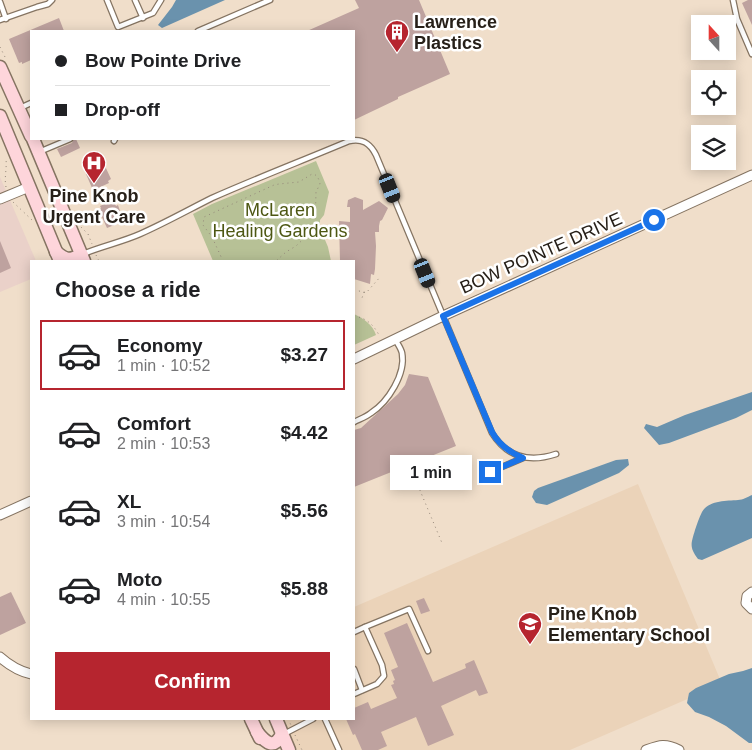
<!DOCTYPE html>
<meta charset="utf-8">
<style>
body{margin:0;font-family:Arial,sans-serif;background:#f2f2f2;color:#202124;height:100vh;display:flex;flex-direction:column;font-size:19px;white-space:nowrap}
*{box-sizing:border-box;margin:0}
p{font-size:16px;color:#757577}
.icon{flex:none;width:28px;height:28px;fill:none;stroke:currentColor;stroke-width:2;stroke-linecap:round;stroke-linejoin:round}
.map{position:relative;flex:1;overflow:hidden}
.details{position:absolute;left:30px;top:260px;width:325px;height:460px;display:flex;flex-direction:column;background:#fff;border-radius:0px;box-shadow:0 2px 12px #0003}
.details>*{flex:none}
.banner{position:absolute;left:30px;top:30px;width:325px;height:110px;border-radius:0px;box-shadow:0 2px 12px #0003;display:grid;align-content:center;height:110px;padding:0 25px;background:#fff}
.needle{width:32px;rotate:339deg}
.tools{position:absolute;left:691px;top:15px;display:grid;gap:10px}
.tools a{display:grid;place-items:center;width:45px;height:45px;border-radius:0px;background:#fff;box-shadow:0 2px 12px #0003;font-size:25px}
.end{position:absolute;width:22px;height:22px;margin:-11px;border:6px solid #1a73e8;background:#fff;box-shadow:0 0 0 2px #fff}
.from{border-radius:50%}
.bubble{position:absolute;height:35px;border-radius:0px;background:#fff;box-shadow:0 2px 12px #0003;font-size:16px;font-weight:600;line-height:35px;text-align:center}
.car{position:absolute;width:15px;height:30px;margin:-15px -8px;border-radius:6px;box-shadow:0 0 4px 1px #0007;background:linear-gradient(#222 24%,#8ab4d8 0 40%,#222 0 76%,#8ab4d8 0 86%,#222 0)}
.banner b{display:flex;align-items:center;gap:18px;height:48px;font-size:19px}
.banner b+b{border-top:1px solid #e0e0e0}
.banner i{width:12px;height:12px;background:#202124}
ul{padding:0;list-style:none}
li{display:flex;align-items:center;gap:15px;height:70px;margin:0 10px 8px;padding:0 15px;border:2px solid transparent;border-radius:0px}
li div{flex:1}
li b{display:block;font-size:19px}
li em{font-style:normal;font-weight:600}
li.selected{border-color:#b6252f}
li>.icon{width:45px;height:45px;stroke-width:1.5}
h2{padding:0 25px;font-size:22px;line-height:60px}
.primary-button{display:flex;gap:10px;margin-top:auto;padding:10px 25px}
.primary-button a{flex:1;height:58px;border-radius:0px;background:#b6252f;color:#fff;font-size:20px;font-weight:600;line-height:58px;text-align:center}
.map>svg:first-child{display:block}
.commercial{fill:#ead1c9}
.built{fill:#ebd3b9}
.green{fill:#b7c196}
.water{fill:#6a92ad}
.building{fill:#bea29f}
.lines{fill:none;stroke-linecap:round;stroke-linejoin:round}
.service-casing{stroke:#857462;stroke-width:7}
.minor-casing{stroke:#857462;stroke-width:11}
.secondary-casing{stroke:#857462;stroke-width:15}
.path{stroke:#948779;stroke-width:1;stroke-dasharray:1 4;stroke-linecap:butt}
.service{stroke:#fff;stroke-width:4.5}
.minor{stroke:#fff;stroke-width:9}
.secondary{stroke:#fed5db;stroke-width:12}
.route{stroke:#1a73e8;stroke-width:6}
.labels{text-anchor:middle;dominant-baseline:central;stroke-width:5;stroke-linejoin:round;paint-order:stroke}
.poi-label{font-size:18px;font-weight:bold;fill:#272019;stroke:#fff;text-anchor:start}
.park-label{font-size:18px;fill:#4d5713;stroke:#fff}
.street-label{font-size:18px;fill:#272019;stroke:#fff}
</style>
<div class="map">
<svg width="752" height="750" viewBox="0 0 752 750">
<rect width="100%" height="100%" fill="#f0deca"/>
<polygon class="commercial" points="0,177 36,261 31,261 31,279 0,292"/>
<polygon class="built" points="638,484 722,684 570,750 297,750 284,719 354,719 354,607"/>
<g class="green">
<polygon points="316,161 329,192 324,215 320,220 320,228 328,247 331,261 213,261 193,214 212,204"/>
<path d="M 354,314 C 363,318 373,325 376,335 L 354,345 Z"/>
</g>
<g class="water">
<polygon points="176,0 225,0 162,28 158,25 172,7"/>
<polygon points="752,392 752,410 736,418 669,443 659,445 644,428 646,424 657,427 685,415"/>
<polygon points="628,459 629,465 619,473 547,505 536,503 532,497 534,491 538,488 616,460"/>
<path d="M 752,495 L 752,538 L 702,560 L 698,559 C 689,547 691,544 695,530 C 697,524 699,518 702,512 C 709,500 726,501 738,500 C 743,500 747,497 752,495 Z"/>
<polygon points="752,668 752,743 749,743 726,726 709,717 695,712 687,703 689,693 696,688 729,674 743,671"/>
</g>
<g class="building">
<polygon points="355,0 419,0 450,74 398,97 398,99 354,120 354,31 307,31 359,8"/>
<polygon points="748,0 752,0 752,25 742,3"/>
<polygon points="59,18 64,31 31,31 31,60 22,64 22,62 19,63 9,39"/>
<polygon points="74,139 76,139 80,148 61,157 57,149 72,143"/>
<polygon points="101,164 102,167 105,166 111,179 108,181 109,183 96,189 95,187 92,188 86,174 89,173 87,170"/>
<polygon points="355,197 363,200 363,210 379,201 388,208 382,220 380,221 379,226 379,232 375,232 376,246 375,269 374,275 371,274 370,284 354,279 354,261 340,261 339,221 350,222 350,207 347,207 348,200"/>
<polygon points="113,200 116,206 118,205 120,211 119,211 124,221 107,228 101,215 100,216 99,210 101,208 100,206"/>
<polygon points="0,241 11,268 0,273"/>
<polygon points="409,374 428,377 456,446 354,487 354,430 361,428 398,394 405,385"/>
<polygon points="11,592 26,623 0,635 0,597"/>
<polygon points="424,598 430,611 421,614 416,601"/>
<polygon points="407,623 433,682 466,668 465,664 474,660 488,693 479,696 476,690 441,706 454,735 428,746 416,717 381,732 387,746 378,750 362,750 355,734 353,735 346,719 354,719 354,708 368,702 371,709 397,698 391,685 394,684 393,681 395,680 391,670 398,667 384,633"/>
</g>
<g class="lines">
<g class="service-casing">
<g id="service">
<polyline points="107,0 118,27 153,13 161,0"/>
<polyline points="135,0 143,18"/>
<polyline points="733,0 737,19 752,54"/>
<polyline points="0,2 6,19"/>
<polyline points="0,20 37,7 48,4 52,0"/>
<polyline points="198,31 270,0"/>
<polyline points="20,108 31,103"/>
<polyline points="114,141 115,139"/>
<polyline points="39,152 70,139"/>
<path d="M 83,254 C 102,246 122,242 140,234 C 165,223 188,210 212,198 C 257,178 304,160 349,141 C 362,138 370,143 376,155 L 492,433 C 507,457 529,463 556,454"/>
<path d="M 354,422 C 360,419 366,417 371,413 C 388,402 406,374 402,353 C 401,348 397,343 395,339"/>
<polyline points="490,472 523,458"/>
<polyline points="354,632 365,627"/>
<polyline points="354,669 362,690"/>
<polyline points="354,694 377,684 384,676 382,665 365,627 409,609 428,651"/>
<polyline points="325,719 339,750"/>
<polyline points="284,734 313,719"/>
</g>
</g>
<g class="minor-casing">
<g id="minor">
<polyline points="0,199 29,187"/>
<polyline points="354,359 443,316 752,175"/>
<polyline points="0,515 31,501"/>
<polyline points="752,592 747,596 746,603 752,609"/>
<path d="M 0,657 C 10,666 19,671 31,674"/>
<path d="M 646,750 C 660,745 665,743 679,750"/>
</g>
</g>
<g class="secondary-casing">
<g id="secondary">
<polyline points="0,67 31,136"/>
<polyline points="0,116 60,261"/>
<polyline points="33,139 84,261"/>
<path d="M 56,252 C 67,261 69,260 82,255"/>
<polyline points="251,719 260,738"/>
<polyline points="276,719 289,750"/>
<path d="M 257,732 C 266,743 274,750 282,734"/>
</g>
</g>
<g class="path">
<polyline points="0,47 5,57"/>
<path d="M 6,187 C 4,178 7,169 6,159"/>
<polyline points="13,202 32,220"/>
<polyline points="81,227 88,234 92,244"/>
<polyline points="96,255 99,261"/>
<path d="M 223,261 L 212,237 L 203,225 L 204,217 L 274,185 L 279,184 L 299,182 L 312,174 C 317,174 319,179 320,184 L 316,192 L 315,228 L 296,246 L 286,252 L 276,261"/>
<polyline points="354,290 364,292 362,298"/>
<polyline points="364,292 366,293 381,276"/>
<path d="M 354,316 C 366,318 373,324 379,335"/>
<polyline points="414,476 442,543"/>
<polyline points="288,719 291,725"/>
<polyline points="295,735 302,750"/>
</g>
<use href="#service" class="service"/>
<use href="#minor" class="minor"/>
<use href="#secondary" class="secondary"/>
</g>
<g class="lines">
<path class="route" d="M 490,472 L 523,458 C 509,452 499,445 492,432 L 443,316 L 654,220"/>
</g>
<defs>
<g id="building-pin" transform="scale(1.25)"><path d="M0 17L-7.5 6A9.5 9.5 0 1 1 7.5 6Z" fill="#b6252f" stroke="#fff"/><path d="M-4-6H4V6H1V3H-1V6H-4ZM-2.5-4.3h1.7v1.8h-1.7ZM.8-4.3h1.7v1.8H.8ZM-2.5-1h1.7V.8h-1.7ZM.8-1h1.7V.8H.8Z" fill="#fff"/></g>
<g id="hospital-pin" transform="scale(1.25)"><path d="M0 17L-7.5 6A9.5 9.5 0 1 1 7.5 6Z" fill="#b6252f" stroke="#fff"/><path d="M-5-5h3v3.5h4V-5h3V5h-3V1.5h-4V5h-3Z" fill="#fff"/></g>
<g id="school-pin" transform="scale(1.25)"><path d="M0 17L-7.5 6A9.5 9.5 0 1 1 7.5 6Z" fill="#b6252f" stroke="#fff"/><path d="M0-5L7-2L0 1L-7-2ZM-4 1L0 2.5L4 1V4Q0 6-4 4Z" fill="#fff"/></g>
</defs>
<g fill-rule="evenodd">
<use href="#building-pin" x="397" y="32"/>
<use href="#hospital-pin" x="94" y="163"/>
<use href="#school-pin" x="530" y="624"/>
</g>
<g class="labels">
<g class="poi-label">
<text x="414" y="22">Lawrence<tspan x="414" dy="21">Plastics</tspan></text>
<text x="94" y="196" text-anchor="middle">Pine Knob<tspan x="94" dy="21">Urgent Care</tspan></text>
<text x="548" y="614">Pine Knob<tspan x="548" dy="21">Elementary School</tspan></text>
</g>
<g class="park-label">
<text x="280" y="210">McLaren<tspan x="280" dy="21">Healing Gardens</tspan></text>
</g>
<g class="street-label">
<text transform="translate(541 253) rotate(-24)">BOW POINTE DRIVE</text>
</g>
</g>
</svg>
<div class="tools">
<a><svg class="needle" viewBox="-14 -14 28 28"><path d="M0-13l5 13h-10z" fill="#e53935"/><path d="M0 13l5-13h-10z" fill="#757577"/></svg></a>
<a><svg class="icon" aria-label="locate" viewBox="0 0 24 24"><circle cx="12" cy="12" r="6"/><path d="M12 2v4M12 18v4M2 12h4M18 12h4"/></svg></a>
<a><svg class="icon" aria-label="layers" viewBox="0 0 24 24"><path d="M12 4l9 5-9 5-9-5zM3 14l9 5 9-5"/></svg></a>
</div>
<i class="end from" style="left:654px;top:220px"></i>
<i class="end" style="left:490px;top:472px"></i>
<div class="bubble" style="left:390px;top:455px;width:82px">1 min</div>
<i class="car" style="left:390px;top:188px;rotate:158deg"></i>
<i class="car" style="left:425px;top:273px;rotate:158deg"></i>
<div class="banner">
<b><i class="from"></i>Bow Pointe Drive</b>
<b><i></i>Drop-off</b>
</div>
<section class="details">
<h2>Choose a ride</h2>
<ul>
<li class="selected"><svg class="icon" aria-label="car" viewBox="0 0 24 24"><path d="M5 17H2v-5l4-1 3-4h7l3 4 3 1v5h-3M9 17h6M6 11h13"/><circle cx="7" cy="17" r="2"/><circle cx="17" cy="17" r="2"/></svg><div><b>Economy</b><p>1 min · 10:52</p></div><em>$3.27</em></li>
<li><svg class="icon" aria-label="car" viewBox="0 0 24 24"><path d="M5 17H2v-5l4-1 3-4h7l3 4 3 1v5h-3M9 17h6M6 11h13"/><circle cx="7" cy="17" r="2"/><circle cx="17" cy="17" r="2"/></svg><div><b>Comfort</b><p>2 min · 10:53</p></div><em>$4.42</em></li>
<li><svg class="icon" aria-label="car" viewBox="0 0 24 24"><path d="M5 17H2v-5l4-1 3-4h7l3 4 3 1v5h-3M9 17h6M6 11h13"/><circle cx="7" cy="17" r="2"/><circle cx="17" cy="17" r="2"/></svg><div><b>XL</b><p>3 min · 10:54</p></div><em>$5.56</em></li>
<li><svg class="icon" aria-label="car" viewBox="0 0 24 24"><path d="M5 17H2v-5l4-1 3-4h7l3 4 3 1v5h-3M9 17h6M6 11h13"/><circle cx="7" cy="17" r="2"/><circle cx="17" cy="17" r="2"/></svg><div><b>Moto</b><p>4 min · 10:55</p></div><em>$5.88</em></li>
</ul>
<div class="primary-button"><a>Confirm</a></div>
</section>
</div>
